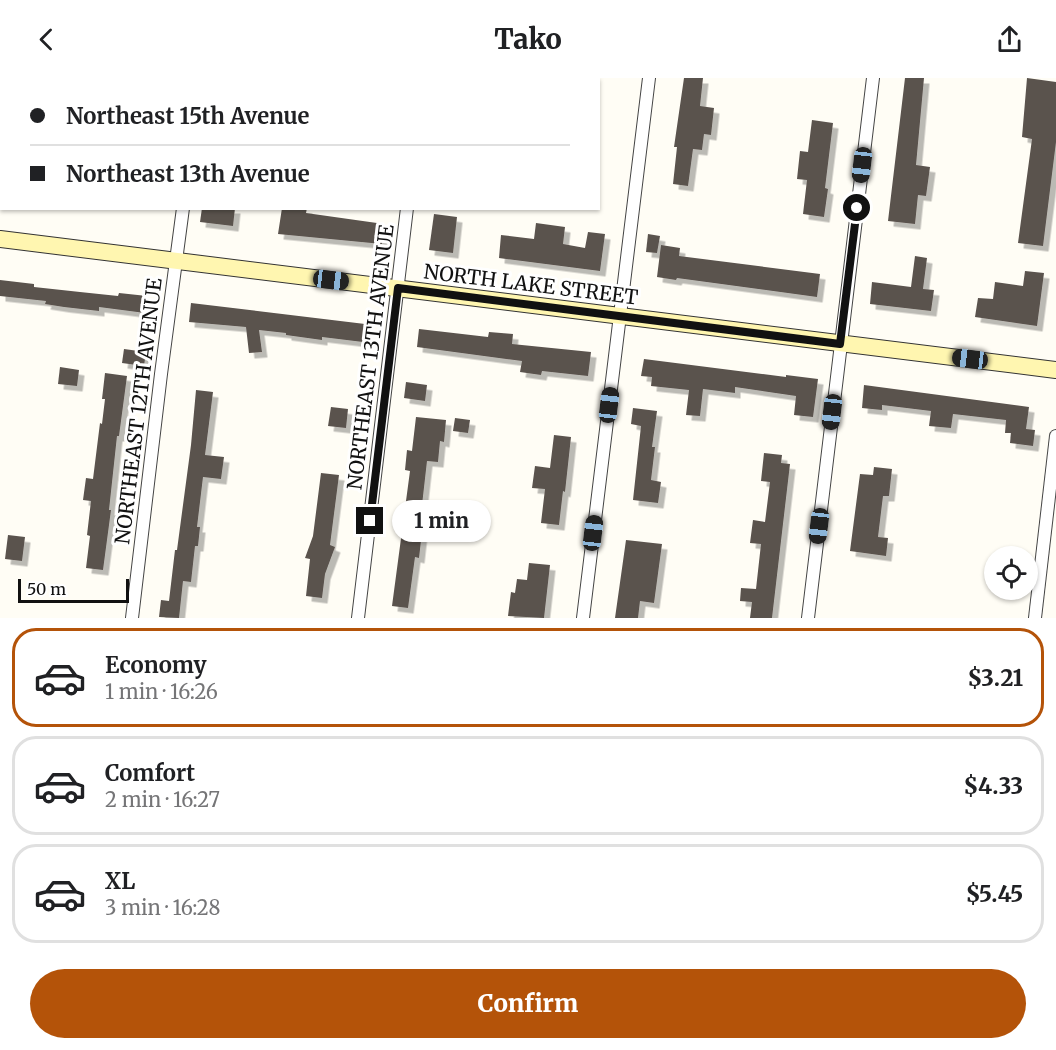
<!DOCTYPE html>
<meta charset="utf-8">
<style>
body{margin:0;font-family:Merriweather,serif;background:#f2f2f2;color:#202124;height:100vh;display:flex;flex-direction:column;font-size:22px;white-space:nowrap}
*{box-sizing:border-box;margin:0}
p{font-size:20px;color:#757577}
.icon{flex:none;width:33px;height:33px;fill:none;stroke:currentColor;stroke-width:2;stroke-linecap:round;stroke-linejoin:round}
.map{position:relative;height:540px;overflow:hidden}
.side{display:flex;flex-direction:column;background:#fff;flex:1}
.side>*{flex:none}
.guide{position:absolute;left:0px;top:0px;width:600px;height:132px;box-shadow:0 2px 4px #0004;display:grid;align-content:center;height:132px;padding:0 30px;background:#fff}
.tools{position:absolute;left:984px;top:468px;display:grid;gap:12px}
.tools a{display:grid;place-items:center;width:54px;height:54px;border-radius:50%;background:#fff;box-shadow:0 2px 4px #0004;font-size:30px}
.scale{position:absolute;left:18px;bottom:15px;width:111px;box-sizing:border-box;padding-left:6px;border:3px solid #111;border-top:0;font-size:16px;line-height:21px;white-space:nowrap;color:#111;-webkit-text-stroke:4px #fff;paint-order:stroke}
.end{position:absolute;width:27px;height:27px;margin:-14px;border:8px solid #111;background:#fff;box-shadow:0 0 0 3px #fff}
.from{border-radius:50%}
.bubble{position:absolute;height:42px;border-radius:21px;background:#fff;box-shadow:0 2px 4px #0004;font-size:20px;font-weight:800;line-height:42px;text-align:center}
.car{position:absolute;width:18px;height:36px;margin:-18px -9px;border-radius:8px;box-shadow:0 0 4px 2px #0007;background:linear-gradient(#222 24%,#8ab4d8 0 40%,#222 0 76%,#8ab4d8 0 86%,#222 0)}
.guide b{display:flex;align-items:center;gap:21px;height:57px;font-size:22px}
.guide b+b{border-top:2px solid #e0e0e0}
.guide i{width:15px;height:15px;background:#202124}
ul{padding:10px 0 0;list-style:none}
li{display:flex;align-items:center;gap:18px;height:99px;margin:0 12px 9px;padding:0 18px;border:3px solid #e0e0e0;border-radius:24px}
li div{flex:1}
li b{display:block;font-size:22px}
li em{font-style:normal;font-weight:800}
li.on{border-color:#b45309}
li>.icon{width:54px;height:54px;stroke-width:1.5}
.primary-button{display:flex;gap:12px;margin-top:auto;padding:12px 30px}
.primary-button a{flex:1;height:69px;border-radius:36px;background:#b45309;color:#fff;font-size:24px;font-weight:800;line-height:69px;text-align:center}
header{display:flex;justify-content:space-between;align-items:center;height:78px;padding:0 30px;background:#fff;font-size:27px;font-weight:800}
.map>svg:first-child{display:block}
.building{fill:#5a524d;filter:url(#shadow)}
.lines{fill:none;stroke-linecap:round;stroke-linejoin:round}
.street-casing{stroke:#444;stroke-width:14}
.secondary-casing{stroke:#333;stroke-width:18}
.street{stroke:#fff;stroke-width:12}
.secondary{stroke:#fff6b0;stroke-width:16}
.route{stroke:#111;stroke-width:8}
.labels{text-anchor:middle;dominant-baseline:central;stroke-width:6;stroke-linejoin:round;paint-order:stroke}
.street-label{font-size:20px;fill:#111;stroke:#fff}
</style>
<header><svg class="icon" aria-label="back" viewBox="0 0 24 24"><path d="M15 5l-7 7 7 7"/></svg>Tako<svg class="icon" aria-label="share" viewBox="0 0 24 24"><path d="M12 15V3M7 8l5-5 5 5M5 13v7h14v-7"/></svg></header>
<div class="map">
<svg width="1056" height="540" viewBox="0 0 1056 540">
<defs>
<filter id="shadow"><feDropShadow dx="5.5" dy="5.5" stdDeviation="0" flood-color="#0004"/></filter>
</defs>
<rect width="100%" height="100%" fill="#fffdf5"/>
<g class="building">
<polygon points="684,0 703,0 700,28 714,30 711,57 704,56 702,72 693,71 688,108 673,106 677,69 674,69"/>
<polygon points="905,0 924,0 916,87 930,89 926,118 918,117 915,146 888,143"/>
<polygon points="1027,0 1056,4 1056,64 1043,168 1018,165 1032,61 1022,59"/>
<polygon points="812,42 833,45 825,110 828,111 824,139 803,136 807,102 797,101 800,73 808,74"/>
<polygon points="202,130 235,130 233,148 200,144"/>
<polygon points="282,130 307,130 306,135 384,146 382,166 278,156"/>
<polygon points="434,136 457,139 453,175 429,172"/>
<polygon points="536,145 565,149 563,166 585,170 588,154 605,156 600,193 499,180 501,157 534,161"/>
<polygon points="648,156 660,158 657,175 646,174"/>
<polygon points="661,167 680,170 679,178 820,196 817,219 677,200 676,202 657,199"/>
<polygon points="915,178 927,180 923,211 934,212 931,233 870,226 872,204 911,209"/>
<polygon points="1025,193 1044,195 1037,248 975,239 978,220 993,221 995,204 1023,208"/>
<polygon points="0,202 34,206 34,209 80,214 118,218 119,215 147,218 145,235 99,229 99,233 64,229 45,226 46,223 0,218"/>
<polygon points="191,225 365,246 363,264 322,259 322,262 286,257 286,255 259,252 262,274 249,275 246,249 189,244"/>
<polygon points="419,251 488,259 489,254 513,256 512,266 591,274 588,298 542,293 541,297 520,294 522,283 417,269"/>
<polygon points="124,271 146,274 144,288 122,285"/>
<polygon points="644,281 786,299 786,297 818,301 813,339 794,337 796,318 735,309 735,315 703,311 700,338 686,337 689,312 651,308 652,299 641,298"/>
<polygon points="60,289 79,292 77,308 58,306"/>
<polygon points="105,295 127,298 119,358 117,358 109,432 111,432 103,492 86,490 90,458 87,457 91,423 83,422 86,400 93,401 100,345 102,346 105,321 102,321"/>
<polygon points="406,304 427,307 425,323 404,320"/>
<polygon points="864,307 1029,329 1026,351 1035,352 1033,368 1010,365 1011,355 1005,355 1006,342 953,336 951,350 929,348 931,333 882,327 882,332 862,330"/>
<polygon points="196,312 213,314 205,377 224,379 221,401 203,399 197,449 200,449 198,468 195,468 191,504 183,503 179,540 159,539 161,522 169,523 175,472 177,472 191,367"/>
<polygon points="331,329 348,331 346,350 328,348"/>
<polygon points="633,330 657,333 652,369 655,369 651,402 661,404 658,425 633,422 641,348 631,346"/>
<polygon points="416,339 446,342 444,364 440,363 438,384 427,383 421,436 424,437 419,480 415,479 408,530 392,528 410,393 405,392 407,372 412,373"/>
<polygon points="455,340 470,342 468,355 453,353"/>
<polygon points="554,357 571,359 565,414 563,413 559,447 541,445 545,411 532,410 535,388 550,390"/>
<polygon points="764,375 782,377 781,385 790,386 772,540 750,540 752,524 740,523 741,510 756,511 761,466 750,465 753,442 765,444 770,404 761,403"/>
<polygon points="874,389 892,391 889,418 883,418 878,459 888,460 886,478 850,473 860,396 873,397"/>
<polygon points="321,395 339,397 330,467 335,469 325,496 322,520 306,518 310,481 305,480 313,458"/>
<polygon points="8,457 25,459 22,483 5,481"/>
<polygon points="626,462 662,466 654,525 640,523 638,540 615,540"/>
<polygon points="529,485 550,487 544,540 508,538 511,514 515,515 517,501 527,502"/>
</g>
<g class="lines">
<g class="street-casing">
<g id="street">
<polyline points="198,2 198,0"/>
<polyline points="423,2 423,0"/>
<polyline points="132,540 161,296 183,130"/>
<polyline points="358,540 407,130"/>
<polyline points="583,540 649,0"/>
<polyline points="808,540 873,0"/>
<polyline points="1035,540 1056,358"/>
</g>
</g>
<g class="secondary-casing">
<polyline id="secondary" points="0,161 1056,292"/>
</g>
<use href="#street" class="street"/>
<use href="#secondary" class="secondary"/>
</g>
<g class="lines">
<polyline class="route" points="370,443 398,210 840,266 857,130"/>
</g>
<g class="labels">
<g class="street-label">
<text transform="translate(531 206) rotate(7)">NORTH LAKE STREET</text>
<text transform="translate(370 279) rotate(-83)">NORTHEAST 13TH AVENUE</text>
<text transform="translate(138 333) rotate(-83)">NORTHEAST 12TH AVENUE</text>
</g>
</g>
</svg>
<div class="tools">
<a><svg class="icon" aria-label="locate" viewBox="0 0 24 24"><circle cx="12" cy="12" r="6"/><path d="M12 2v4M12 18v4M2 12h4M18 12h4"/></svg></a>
</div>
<div class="scale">50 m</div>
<i class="end from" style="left:857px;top:130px"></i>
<i class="end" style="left:370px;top:443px"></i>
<div class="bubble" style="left:392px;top:422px;width:99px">1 min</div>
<i class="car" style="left:862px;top:87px;rotate:187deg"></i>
<i class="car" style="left:331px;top:202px;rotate:97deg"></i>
<i class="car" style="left:970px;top:281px;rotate:277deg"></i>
<i class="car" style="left:609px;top:327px;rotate:7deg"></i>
<i class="car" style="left:832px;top:334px;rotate:187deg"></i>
<i class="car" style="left:819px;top:448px;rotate:187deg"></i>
<i class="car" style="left:593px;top:455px;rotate:7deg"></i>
<div class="guide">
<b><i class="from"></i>Northeast 15th Avenue</b>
<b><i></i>Northeast 13th Avenue</b>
</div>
</div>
<section class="side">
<ul>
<li class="on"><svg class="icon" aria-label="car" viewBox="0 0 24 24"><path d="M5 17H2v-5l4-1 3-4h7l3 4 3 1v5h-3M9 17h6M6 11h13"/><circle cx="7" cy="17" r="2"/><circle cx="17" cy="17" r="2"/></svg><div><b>Economy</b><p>1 min · 16:26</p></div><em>$3.21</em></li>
<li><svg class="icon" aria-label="car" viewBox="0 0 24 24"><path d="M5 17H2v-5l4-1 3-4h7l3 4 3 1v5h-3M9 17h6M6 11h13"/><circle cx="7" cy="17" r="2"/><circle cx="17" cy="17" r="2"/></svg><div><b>Comfort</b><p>2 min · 16:27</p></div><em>$4.33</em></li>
<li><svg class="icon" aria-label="car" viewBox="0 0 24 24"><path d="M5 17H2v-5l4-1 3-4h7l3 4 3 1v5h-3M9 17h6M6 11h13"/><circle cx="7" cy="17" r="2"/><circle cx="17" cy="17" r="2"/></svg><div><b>XL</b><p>3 min · 16:28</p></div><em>$5.45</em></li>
</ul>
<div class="primary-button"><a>Confirm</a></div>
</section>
